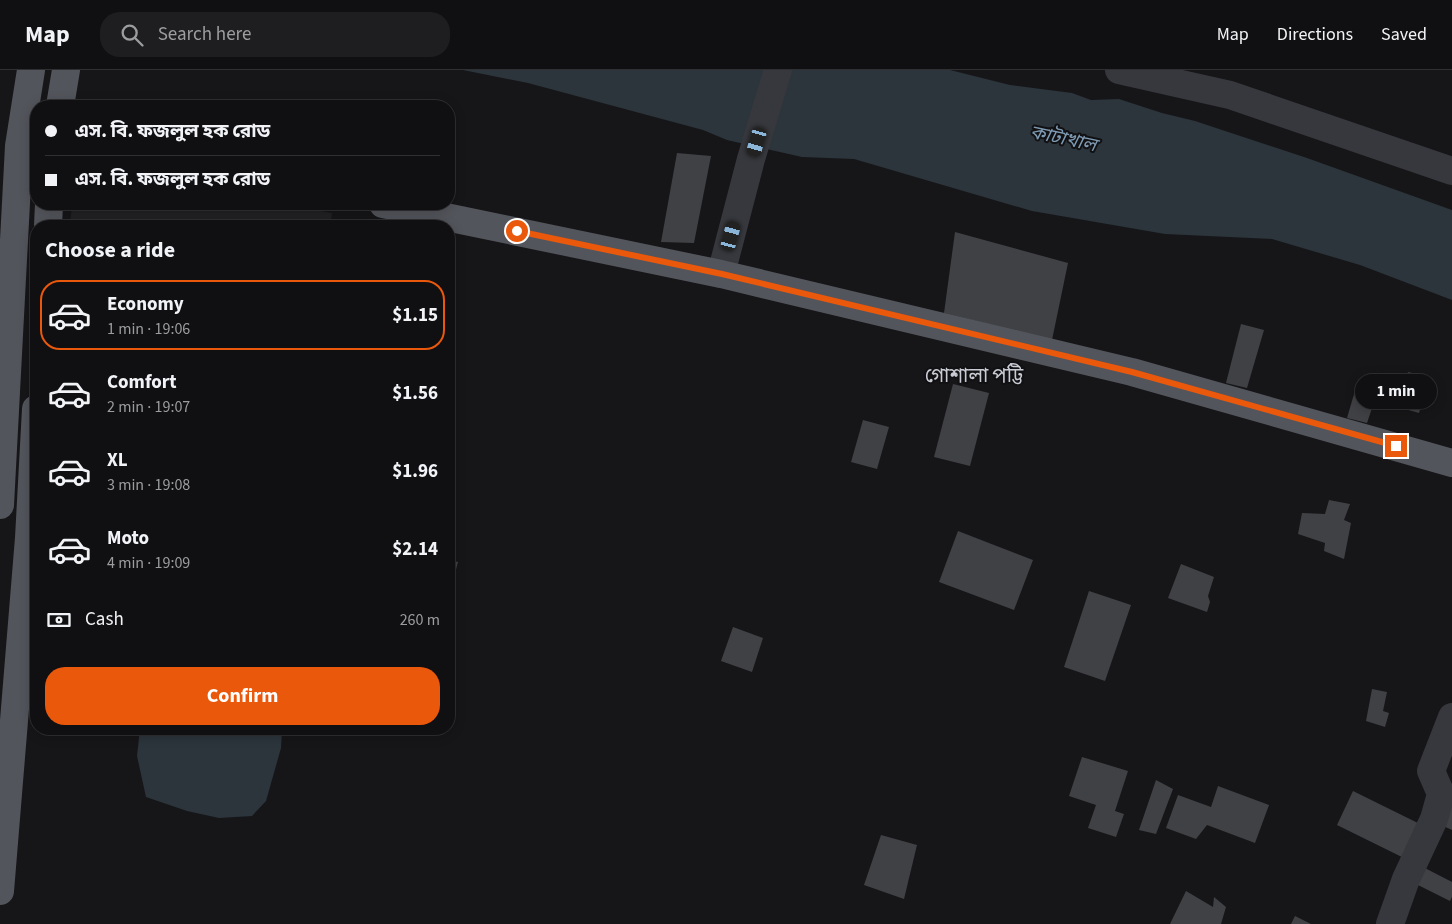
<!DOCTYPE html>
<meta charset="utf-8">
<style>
body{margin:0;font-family:"Source Sans 3","Noto Sans Bengali",sans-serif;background:#1e1e20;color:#f1f3f6;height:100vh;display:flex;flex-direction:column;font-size:19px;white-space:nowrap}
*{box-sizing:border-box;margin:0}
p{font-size:16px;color:#9c9d9f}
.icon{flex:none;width:28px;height:28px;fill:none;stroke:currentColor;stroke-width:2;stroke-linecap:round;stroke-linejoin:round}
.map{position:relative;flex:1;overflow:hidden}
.details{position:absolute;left:30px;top:150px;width:425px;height:515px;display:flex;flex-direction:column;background:#101012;border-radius:20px;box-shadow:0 2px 12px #0003,0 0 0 1px #303032}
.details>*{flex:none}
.banner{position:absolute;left:30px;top:30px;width:425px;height:110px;border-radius:20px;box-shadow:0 2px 12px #0003,0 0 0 1px #303032;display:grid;align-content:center;height:110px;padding:0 15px;background:#101012}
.end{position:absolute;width:22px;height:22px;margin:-11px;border:6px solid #ea580c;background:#fff;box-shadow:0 0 0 2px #fff}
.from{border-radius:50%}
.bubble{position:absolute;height:35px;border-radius:18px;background:#101012;box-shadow:0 2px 12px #0003,0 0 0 1px #303032;font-size:16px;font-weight:700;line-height:35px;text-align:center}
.car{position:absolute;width:15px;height:30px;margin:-15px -8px;border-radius:6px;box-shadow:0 0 4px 1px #0007;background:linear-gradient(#222 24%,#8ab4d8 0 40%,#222 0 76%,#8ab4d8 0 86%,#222 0)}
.banner b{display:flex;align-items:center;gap:18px;height:48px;font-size:19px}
.banner b+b{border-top:1px solid #303032}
.banner i{width:12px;height:12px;background:#f1f3f6}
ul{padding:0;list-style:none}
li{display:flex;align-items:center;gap:15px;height:70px;margin:0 10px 8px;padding:0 5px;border:2px solid transparent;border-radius:20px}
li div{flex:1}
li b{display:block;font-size:19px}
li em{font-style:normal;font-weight:700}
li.current{border-color:#ea580c}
li>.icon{width:45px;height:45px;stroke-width:1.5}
h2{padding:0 15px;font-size:22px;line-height:60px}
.pay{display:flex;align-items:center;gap:12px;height:55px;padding:0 15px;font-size:19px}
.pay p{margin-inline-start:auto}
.button{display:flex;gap:10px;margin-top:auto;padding:10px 15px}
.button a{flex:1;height:58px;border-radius:20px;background:#ea580c;color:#fff;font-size:20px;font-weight:700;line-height:58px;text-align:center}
header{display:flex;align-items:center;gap:30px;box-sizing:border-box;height:70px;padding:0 25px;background:#101012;border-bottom:1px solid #303032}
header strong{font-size:24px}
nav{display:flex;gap:28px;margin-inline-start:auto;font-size:18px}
.search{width:350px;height:45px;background:#1e1e20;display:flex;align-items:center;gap:12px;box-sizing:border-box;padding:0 18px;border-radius:20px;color:#9c9d9f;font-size:19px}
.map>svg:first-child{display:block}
.built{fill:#222225}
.water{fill:#2c353c}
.building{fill:#404145}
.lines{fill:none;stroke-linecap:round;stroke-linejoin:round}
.minor{stroke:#37383d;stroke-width:28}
.major{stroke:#53555c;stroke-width:28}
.route{stroke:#ea580c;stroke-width:6}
.labels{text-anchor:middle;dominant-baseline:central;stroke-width:4;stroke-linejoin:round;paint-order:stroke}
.water-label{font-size:19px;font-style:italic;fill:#7f9bb3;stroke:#111113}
.quarter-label{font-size:20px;fill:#c9ccd4;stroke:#111113}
</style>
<header>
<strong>Map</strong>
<div class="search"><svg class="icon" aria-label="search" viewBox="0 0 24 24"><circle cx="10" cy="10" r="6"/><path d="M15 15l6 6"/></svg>Search here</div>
<nav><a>Map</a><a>Directions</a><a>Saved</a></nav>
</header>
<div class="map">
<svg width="1452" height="854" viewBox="0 0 1452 854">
<rect width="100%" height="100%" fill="#161618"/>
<polygon class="built" points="72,134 280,134 332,143 330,156 70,156"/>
<g class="water">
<polygon points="463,0 950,0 1010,15 1072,23 1091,30 1119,29 1162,43 1195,51 1307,88 1452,140 1452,230 1360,195 1272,169 1165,164 1032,141 854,89 802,87 727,70 703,60 528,13"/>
<polygon points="140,659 282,659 281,678 266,731 252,746 219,748 187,741 146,727 137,686"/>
</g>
<g class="building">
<polygon points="677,83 711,86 694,173 661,172"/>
<polygon points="955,162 1068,193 1052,270 944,243"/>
<polygon points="1241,254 1264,260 1247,318 1226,313"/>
<polygon points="1408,302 1429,307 1419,343 1398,337"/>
<polygon points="953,314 989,323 970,396 934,387"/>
<polygon points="1357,314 1378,320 1367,353 1347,348"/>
<polygon points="863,350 889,357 877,399 851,392"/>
<polygon points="1329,430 1350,434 1344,450 1351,453 1344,489 1324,481 1325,473 1298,464 1302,443 1325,444"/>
<polygon points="958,461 1033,490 1014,540 939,512"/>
<polygon points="449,490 458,492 449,526"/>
<polygon points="1181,494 1214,507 1208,526 1210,532 1207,542 1168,528"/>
<polygon points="1089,521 1131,535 1105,611 1064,597"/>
<polygon points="733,557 763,568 752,602 721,591"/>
<polygon points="1372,619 1387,622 1383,641 1389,643 1385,657 1366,651"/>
<polygon points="1082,687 1128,701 1115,741 1124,744 1116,767 1088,758 1096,735 1069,726"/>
<polygon points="1156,710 1173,719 1156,764 1139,760"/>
<polygon points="1218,716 1269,735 1255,773 1207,755 1196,769 1166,758 1178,725 1211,737"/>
<polygon points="1353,721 1428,758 1412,792 1337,755"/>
<polygon points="1452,734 1452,760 1439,754"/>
<polygon points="881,765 917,775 904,829 864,815"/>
<polygon points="1421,796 1452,812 1452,827 1450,831 1412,812"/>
<polygon points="1186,821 1213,837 1214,827 1226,837 1221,854 1170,854"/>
<polygon points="1295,846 1311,854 1291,854"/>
</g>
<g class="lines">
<g class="minor">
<polyline points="1119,0 1230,25 1452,101"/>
<polyline points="721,204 751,89 778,0"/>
<polyline points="1390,854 1406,809 1434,749 1441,724 1431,701 1452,647"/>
</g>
<g class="major">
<polyline points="60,36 66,0"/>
<polyline points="383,134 721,204 1132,302 1452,393"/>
<polyline points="48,156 49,134"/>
<polyline points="0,435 19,76 31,0"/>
<polyline points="0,821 29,468 36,339"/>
</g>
</g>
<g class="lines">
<polyline class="route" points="517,161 722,204 1132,302 1396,376"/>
</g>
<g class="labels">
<g class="water-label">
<text transform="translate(1063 69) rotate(12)">কাটাখাল</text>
</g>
<g class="quarter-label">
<text x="974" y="306">গোশালা পট্টি</text>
</g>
</g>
</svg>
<i class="end from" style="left:517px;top:161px"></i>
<i class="end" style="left:1396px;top:376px"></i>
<div class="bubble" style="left:1355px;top:304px;width:82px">1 min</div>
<i class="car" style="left:757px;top:72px;rotate:196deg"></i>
<i class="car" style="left:731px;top:166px;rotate:15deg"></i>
<div class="banner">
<b><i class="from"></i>এস. বি. ফজলুল হক রোড</b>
<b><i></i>এস. বি. ফজলুল হক রোড</b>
</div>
<section class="details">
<h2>Choose a ride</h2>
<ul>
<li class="current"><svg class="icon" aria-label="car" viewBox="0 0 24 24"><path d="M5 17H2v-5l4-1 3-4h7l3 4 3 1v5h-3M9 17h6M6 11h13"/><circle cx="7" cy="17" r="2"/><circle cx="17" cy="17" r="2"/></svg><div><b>Economy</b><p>1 min · 19:06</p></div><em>$1.15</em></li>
<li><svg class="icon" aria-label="car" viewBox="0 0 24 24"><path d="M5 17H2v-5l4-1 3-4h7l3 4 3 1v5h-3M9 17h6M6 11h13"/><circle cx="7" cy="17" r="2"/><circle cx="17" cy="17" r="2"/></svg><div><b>Comfort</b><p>2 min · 19:07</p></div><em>$1.56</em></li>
<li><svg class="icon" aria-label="car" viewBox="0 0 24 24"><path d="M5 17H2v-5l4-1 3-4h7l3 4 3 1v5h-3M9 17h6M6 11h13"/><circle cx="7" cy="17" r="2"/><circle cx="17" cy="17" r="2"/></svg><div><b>XL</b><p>3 min · 19:08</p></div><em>$1.96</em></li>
<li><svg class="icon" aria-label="car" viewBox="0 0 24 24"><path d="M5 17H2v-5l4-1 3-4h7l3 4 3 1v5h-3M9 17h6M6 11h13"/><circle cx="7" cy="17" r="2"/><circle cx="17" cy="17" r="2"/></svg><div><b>Moto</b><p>4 min · 19:09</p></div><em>$2.14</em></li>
</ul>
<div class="pay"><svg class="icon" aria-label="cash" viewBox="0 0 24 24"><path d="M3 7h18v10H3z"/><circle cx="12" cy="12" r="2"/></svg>Cash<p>260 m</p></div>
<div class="button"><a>Confirm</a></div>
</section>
</div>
